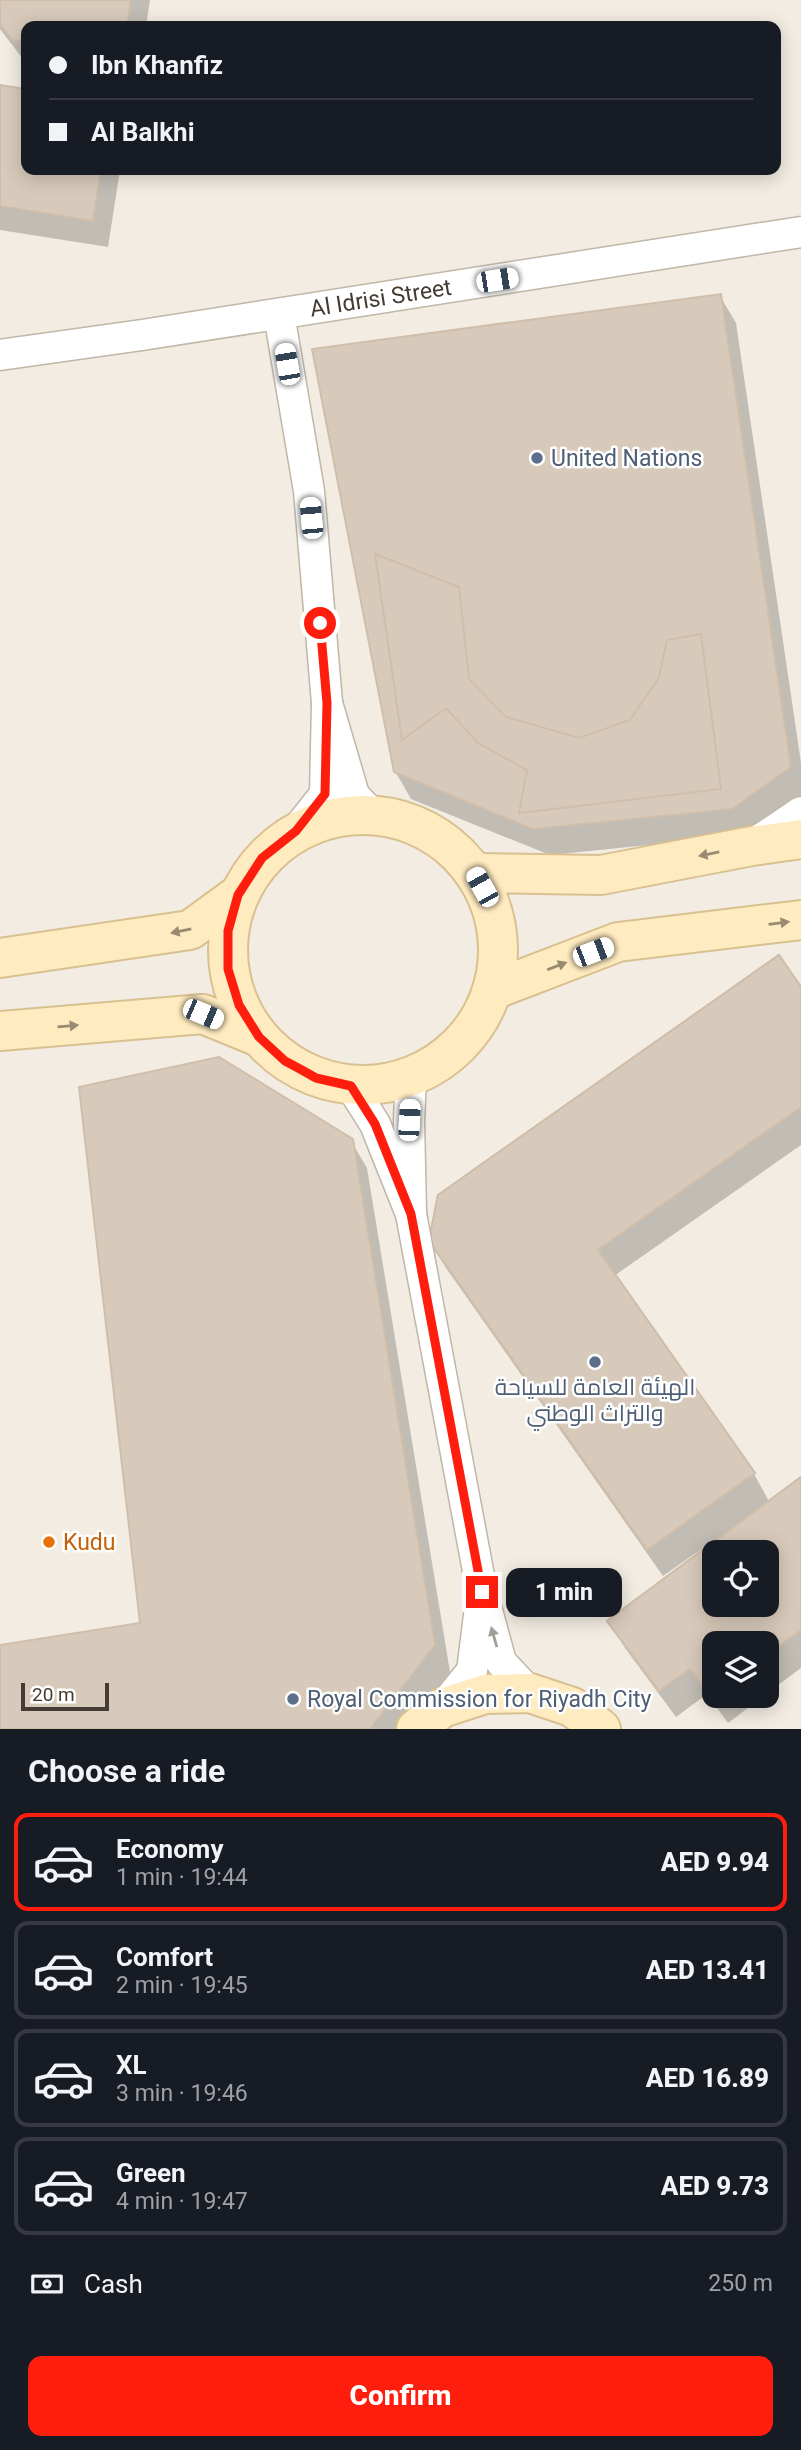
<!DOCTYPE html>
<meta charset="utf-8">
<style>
body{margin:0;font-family:Roboto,Cairo,sans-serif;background:#242831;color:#f1f3f6;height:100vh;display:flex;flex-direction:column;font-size:26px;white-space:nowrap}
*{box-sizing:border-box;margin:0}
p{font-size:23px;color:#9ea1a6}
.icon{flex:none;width:38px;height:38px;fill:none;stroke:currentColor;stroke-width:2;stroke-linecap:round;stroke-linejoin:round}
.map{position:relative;height:1729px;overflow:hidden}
.drawer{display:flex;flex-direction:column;background:#171b24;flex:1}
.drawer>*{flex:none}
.top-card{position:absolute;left:21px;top:21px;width:760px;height:154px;border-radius:14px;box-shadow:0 4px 18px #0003;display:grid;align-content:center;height:154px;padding:0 28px;background:#171b24}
.tools{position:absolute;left:702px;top:1540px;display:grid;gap:14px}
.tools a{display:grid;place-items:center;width:77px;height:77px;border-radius:14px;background:#171b24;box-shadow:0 4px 18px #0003;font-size:35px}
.scale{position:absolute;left:21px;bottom:18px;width:88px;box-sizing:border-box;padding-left:7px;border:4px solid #443c32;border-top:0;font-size:19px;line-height:24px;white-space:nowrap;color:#443c32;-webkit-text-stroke:5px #fff;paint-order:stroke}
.end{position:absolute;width:32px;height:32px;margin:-16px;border:9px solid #ff1e0d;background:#fff;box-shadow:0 0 0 4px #fff}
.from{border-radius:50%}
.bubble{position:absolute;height:49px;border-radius:14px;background:#171b24;box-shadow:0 4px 18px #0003;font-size:23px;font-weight:800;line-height:49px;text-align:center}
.car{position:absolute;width:21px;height:42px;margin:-21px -10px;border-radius:9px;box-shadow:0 0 5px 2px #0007;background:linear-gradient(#fff 24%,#345 0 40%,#fff 0 76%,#345 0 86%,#fff 0)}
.top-card b{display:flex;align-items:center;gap:24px;height:66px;font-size:26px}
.top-card b+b{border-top:2px solid #363941}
.top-card i{width:18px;height:18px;background:#f1f3f6}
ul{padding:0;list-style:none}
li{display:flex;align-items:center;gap:21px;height:98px;margin:0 14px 10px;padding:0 14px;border:4px solid #363941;border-radius:14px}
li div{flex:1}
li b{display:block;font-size:26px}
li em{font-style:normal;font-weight:800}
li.on{border-color:#ff1e0d}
li>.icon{width:63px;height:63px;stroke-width:1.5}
h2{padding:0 28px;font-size:32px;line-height:84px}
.pay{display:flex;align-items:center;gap:18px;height:77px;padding:0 28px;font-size:26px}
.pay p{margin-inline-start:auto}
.button{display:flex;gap:14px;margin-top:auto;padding:14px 28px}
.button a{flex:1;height:80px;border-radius:14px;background:#ff1e0d;color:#fff;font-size:28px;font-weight:800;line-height:80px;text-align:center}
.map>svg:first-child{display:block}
.shadow{fill:#0003;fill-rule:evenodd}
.building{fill:#d8caba;stroke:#d0beaa;stroke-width:2;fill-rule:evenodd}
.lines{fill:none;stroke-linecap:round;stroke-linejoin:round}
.street-casing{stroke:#c1b6a7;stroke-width:33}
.secondary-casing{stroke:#d9c090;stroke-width:42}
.street{stroke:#fff;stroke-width:30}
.secondary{stroke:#ffebc0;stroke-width:38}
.oneway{fill:#988b72}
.oneway2{fill:#a29e98}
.route{stroke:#ff1e0d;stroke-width:9}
.service-dot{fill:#5c6f8a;stroke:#fff;stroke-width:2.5}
.food-dot{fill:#e8710a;stroke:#fff;stroke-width:2.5}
.labels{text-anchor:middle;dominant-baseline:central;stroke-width:5;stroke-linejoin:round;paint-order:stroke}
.street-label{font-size:23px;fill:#443c32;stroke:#fff}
.service-label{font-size:23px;fill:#4e5e75;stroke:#fff;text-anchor:start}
.food-label{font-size:23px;fill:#c56008;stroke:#fff;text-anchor:start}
</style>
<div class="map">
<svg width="801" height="1729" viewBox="0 0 801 1729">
<rect width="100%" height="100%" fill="#f2ece2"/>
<g class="shadow">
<polygon points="0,0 150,0 146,26 26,26 26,63 0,29"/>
<polygon points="0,87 26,91 26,170 120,170 108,247 0,230"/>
<polygon points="720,296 736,323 801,763 801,798 747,835 550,855 411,799 395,771"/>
<path d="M 801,990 L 801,1145 L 614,1276 L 754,1474 L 770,1503 L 801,1480 L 801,1668 L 766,1694 L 766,1643 L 714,1643 L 714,1696 L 764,1696 L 728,1723 L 707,1694 L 676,1717 L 625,1648 L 610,1621 L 712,1545 L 710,1543 L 663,1576 L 446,1268 L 430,1240 ZM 714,1552 L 766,1552 L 766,1605 L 714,1605 Z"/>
<polygon points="351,1141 367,1168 450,1672 405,1729 0,1729 0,1647 142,1625"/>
</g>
<g class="building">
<polygon points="0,0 131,0 127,26 26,26 26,42 12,40 0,24"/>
<polygon points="0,85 26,89 26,170 101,170 93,221 0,206"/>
<polygon points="721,294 791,767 732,809 533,829 394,772 312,349"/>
<polygon points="375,554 459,587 469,679 506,717 579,738 630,720 659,677 667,640 701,634 721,789 519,813 527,770 478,743 446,708 402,740"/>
<polygon points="779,955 801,987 801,1107 598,1250 755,1473 647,1550 429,1241 438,1195"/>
<polygon points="779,955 801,987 801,1107 598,1250 755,1473 647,1550 429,1241 438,1195"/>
<polygon points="219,1057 353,1139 435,1645 370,1729 0,1729 0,1645 140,1623 79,1087"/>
<path d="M 801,1477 L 801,1630 L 766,1656 L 766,1643 L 714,1643 L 714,1695 L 711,1697 L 690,1669 L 659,1691 L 607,1621 ZM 714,1552 L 766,1552 L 766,1605 L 714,1605 Z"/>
<path d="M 801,1477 L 801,1630 L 766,1656 L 766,1643 L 714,1643 L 714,1695 L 711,1697 L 690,1669 L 659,1691 L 607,1621 ZM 714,1552 L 766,1552 L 766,1605 L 714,1605 Z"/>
</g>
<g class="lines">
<g class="street-casing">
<g id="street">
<polyline points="279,314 309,491 327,703"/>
<path id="s1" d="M 0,355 L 142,335 L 801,232"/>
<polyline points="296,831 325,794 327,703 354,795 372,814"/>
<polyline points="755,843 801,812"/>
<polyline points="351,1086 375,1124 411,1214 409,1120 411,1078"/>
<polyline points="411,1214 482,1592"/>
<polyline points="442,1708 472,1671 482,1592 501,1662 530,1693"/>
</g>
</g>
<g class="secondary-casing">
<g id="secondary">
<circle cx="363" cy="950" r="135"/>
<polyline points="474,873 601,875 752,846 801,839"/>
<polyline points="0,958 190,930 238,895"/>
<polyline points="493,990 618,942 801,920"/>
<polyline points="0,1031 203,1014 259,1037"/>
<polyline points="416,1729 442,1708 485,1694 530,1693 572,1707 601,1729"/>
</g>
</g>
<use href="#street" class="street"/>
<use href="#secondary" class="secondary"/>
</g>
<defs><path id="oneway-solid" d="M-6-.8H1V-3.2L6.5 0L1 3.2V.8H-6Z" transform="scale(1.75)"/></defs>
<g class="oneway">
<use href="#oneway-solid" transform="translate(709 854) rotate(169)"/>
<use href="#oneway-solid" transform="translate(779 923) rotate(-7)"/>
<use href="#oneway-solid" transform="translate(181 931) rotate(168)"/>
<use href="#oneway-solid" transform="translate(557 966) rotate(-21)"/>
<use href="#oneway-solid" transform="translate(68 1026) rotate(-5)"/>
</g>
<use class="oneway2" href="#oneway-solid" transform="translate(494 1637) rotate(-106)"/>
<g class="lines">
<polyline class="route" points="320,623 327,703 325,794 296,831 262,858 238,895 228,931 228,969 239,1005 259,1037 285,1061 300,1069 316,1078 351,1086 375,1124 411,1214 482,1592"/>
</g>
<g class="service-dot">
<circle cx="537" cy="458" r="7"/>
<circle cx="595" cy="1362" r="7"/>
<circle cx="293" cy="1699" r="7"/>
</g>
<circle class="food-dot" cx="49" cy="1542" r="7"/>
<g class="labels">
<g class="street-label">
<text stroke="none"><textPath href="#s1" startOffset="385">Al Idrisi Street</textPath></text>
</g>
<g class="service-label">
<text x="551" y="458">United Nations</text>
<text x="595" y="1387" text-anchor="middle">الهيئة العامة للسياحة<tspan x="595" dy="26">والتراث الوطني</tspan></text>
<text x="307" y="1699">Royal Commission for Riyadh City</text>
</g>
<g class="food-label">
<text x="63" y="1542">Kudu</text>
</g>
</g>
</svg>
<div class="tools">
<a><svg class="icon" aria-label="locate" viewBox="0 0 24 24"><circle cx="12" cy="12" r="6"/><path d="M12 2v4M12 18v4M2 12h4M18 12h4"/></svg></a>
<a><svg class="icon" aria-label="layers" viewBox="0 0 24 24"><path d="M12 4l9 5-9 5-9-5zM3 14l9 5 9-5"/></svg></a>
</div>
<div class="scale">20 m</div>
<i class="end from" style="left:320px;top:623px"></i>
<i class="end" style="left:482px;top:1592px"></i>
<div class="bubble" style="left:506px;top:1568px;width:116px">1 min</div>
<i class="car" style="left:497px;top:280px;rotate:81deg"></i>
<i class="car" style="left:287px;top:364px;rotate:350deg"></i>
<i class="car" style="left:311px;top:518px;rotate:355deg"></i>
<i class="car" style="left:482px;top:887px;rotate:331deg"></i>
<i class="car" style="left:593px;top:952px;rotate:69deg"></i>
<i class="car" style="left:203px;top:1014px;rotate:113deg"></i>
<i class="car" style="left:409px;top:1120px;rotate:3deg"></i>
<div class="top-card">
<b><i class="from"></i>Ibn Khanfiz</b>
<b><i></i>Al Balkhi</b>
</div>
</div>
<section class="drawer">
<h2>Choose a ride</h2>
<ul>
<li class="on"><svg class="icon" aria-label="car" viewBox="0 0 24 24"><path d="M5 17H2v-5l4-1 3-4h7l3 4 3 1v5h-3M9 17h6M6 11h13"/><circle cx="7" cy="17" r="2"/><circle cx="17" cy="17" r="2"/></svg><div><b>Economy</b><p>1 min · 19:44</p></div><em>AED 9.94</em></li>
<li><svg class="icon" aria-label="car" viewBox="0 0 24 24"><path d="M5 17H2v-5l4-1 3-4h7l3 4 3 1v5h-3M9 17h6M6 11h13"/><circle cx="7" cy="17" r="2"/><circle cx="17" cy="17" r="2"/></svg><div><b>Comfort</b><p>2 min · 19:45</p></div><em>AED 13.41</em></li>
<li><svg class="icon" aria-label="car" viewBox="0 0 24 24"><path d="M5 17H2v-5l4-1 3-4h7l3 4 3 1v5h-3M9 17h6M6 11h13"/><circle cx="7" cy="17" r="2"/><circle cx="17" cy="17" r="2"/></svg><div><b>XL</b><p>3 min · 19:46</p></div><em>AED 16.89</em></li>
<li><svg class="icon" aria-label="car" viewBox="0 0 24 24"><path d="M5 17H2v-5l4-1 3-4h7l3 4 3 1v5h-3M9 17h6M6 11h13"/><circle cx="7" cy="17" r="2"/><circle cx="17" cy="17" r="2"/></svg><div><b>Green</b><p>4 min · 19:47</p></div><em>AED 9.73</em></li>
</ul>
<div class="pay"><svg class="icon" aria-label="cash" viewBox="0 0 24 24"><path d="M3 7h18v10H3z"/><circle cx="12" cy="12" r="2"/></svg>Cash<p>250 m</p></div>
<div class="button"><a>Confirm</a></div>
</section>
